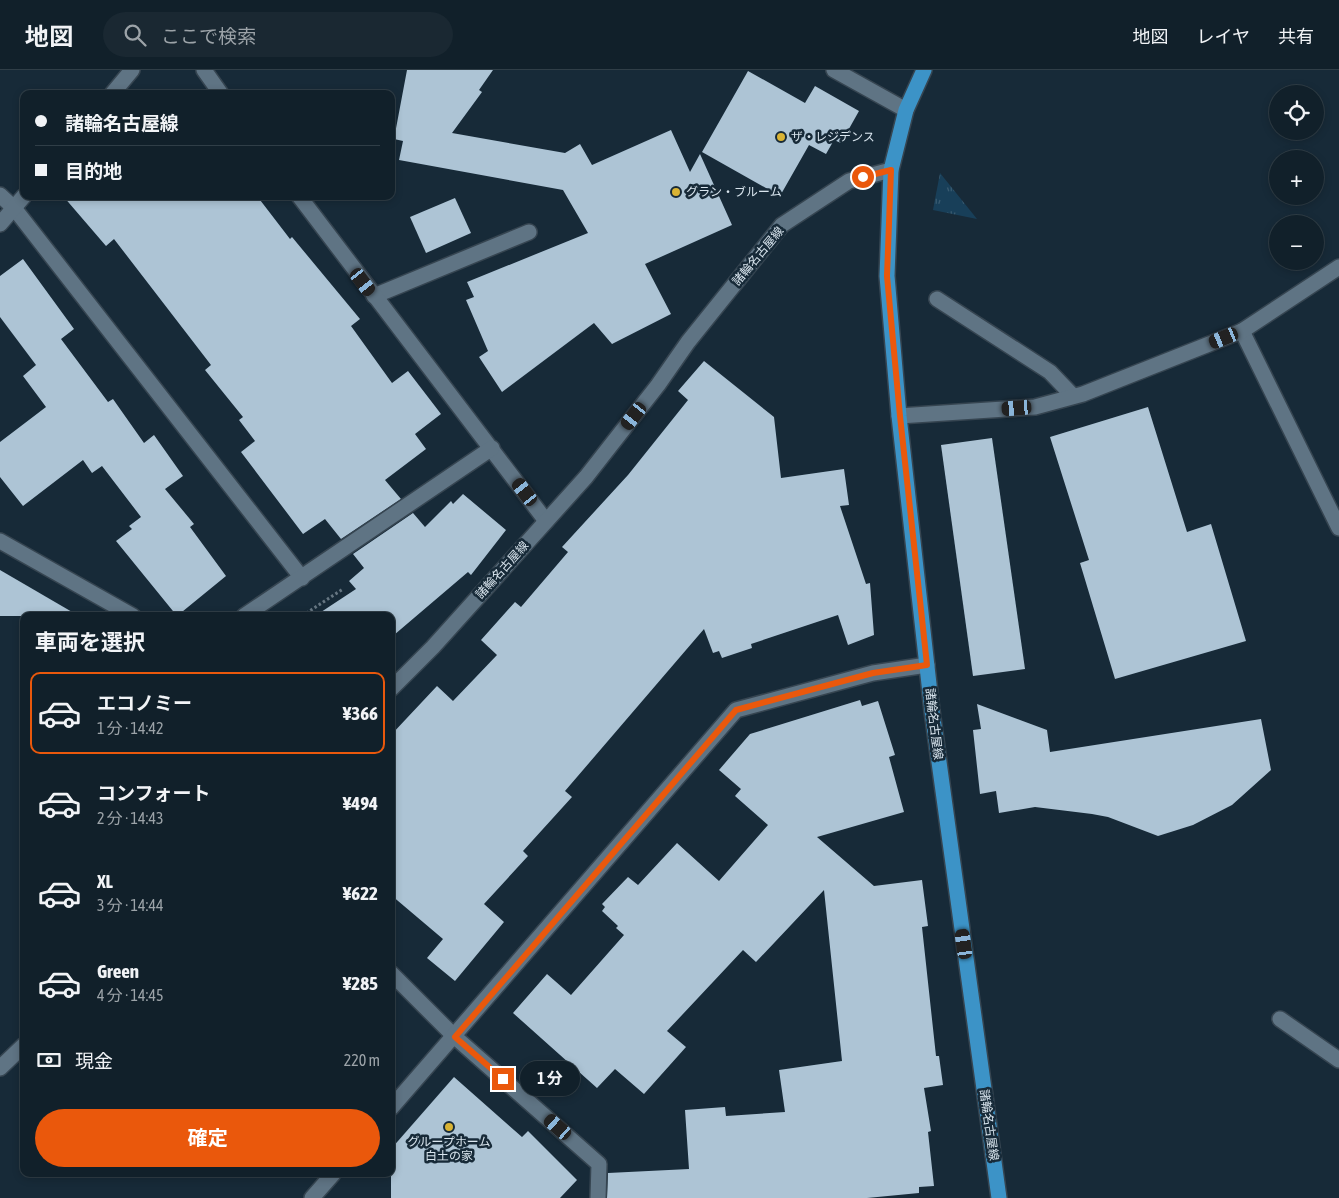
<!DOCTYPE html>
<html lang="ja">
<meta charset="utf-8">
<style>
body{margin:0;font-family:"Asap Condensed","Noto Sans JP",sans-serif;background:#1a2832;color:#f1f3f6;height:100vh;display:flex;flex-direction:column;font-size:19px;white-space:nowrap}
*{box-sizing:border-box;margin:0}
p{font-size:16px;color:#9ca3a8}
.icon{flex:none;width:28px;height:28px;fill:none;stroke:currentColor;stroke-width:2;stroke-linecap:round;stroke-linejoin:round}
.map{position:relative;flex:1;overflow:hidden}
.drawer{position:absolute;left:20px;top:542px;width:375px;height:565px;display:flex;flex-direction:column;background:#11202a;border-radius:10px;box-shadow:0 2px 8px #0003,0 0 0 1px #303e47}
.drawer>*{flex:none}
.guide{position:absolute;left:20px;top:20px;width:375px;height:110px;border-radius:10px;box-shadow:0 2px 8px #0003,0 0 0 1px #303e47;display:grid;align-content:center;height:110px;padding:0 15px;background:#11202a}
.buttons{position:absolute;left:1269px;top:15px;display:grid;gap:10px}
.buttons a{display:grid;place-items:center;width:55px;height:55px;border-radius:50%;background:#11202a;box-shadow:0 2px 8px #0003,0 0 0 1px #303e47;font-size:25px}
.end{position:absolute;width:22px;height:22px;margin:-11px;border:6px solid #ea580c;background:#fff;box-shadow:0 0 0 2px #fff}
.from{border-radius:50%}
.bubble{position:absolute;height:35px;border-radius:18px;background:#11202a;box-shadow:0 2px 8px #0003,0 0 0 1px #303e47;font-size:16px;font-weight:700;line-height:35px;text-align:center}
.car{position:absolute;width:15px;height:30px;margin:-15px -8px;border-radius:6px;box-shadow:0 0 4px 1px #0007;background:linear-gradient(#222 24%,#8ab4d8 0 40%,#222 0 76%,#8ab4d8 0 86%,#222 0)}
.guide b{display:flex;align-items:center;gap:18px;height:48px;font-size:19px}
.guide b+b{border-top:1px solid #303e47}
.guide i{width:12px;height:12px;background:#f1f3f6}
ul{padding:0;list-style:none}
li{display:flex;align-items:center;gap:15px;height:82px;margin:0 10px 8px;padding:0 5px;border:2px solid transparent;border-radius:10px}
li div{flex:1}
li b{display:block;font-size:19px}
li em{font-style:normal;font-weight:700}
li.active{border-color:#ea580c}
li>.icon{width:45px;height:45px;stroke-width:1.5}
h2{padding:0 15px;font-size:22px;line-height:60px}
.pay{display:flex;align-items:center;gap:12px;height:55px;padding:0 15px;font-size:19px}
.pay p{margin-inline-start:auto}
.primary-button{display:flex;gap:10px;margin-top:auto;padding:10px 15px}
.primary-button a{flex:1;height:58px;border-radius:30px;background:#ea580c;color:#fff;font-size:20px;font-weight:700;line-height:58px;text-align:center}
header{display:flex;align-items:center;gap:30px;box-sizing:border-box;height:70px;padding:0 25px;background:#11202a;border-bottom:1px solid #303e47}
header strong{font-size:24px}
nav{display:flex;gap:28px;margin-inline-start:auto;font-size:18px}
.search{width:350px;height:45px;background:#1a2832;display:flex;align-items:center;gap:12px;box-sizing:border-box;padding:0 18px;border-radius:28px;color:#9ca3a8;font-size:19px}
.map>svg:first-child{display:block}
.grass{fill:url(#grass-tufts)}
.building{fill:#adc4d5}
.lines{fill:none;stroke-linecap:round;stroke-linejoin:round}
.lane-casing{stroke:#364551;stroke-width:18}
.street-casing{stroke:#364551;stroke-width:18}
.primary-casing{stroke:#364551;stroke-width:18}
.path{stroke:#667682;stroke-width:3;stroke-dasharray:2.5 2.5;stroke-linecap:butt}
.lane{stroke:#5f7484;stroke-width:15}
.street{stroke:#5f7484;stroke-width:15}
.primary{stroke:#3c93c7;stroke-width:15}
.route{stroke:#ea580c;stroke-width:6}
.poi-dot{fill:#d9b334;stroke:#172a38;stroke-width:2}
.labels{text-anchor:middle;dominant-baseline:central;stroke-width:5;stroke-linejoin:round;paint-order:stroke}
.poi-label{font-size:12px;fill:#d9e5ee;stroke:#172a38;text-anchor:start}
.street-label{font-size:12px;fill:#d9e5ee;stroke:#172a38}
</style>
<header>
<strong>地図</strong>
<div class="search"><svg class="icon" aria-label="search" viewBox="0 0 24 24"><circle cx="10" cy="10" r="6"/><path d="M15 15l6 6"/></svg>ここで検索</div>
<nav><a>地図</a><a>レイヤ</a><a>共有</a></nav>
</header>
<div class="map">
<svg width="1339" height="1128" viewBox="0 0 1339 1128">
<defs>
<pattern id="grass-tufts" width="24" height="20" patternUnits="userSpaceOnUse" patternTransform="scale(1.25)"><rect width="24" height="20" fill="#183f59"/><path d="M3 7l-1-3M5 7V3M7 7l1-3M15 17l-1-3M17 17v-4M19 17l1-3" fill="none" stroke="#395b71"/></pattern>
</defs>
<rect width="100%" height="100%" fill="#172a38"/>
<polygon class="grass" points="940,103 977,149 933,140"/>
<g class="building">
<polygon points="407,0 493,0 479,20 482,22 452,63 565,83 580,74 592,95 671,60 690,102 700,84 732,155 645,194 671,244 612,274 594,253 502,322 479,287 488,281 466,230 474,227 467,212 588,163 563,120 399,90 403,71 394,69"/>
<polygon points="748,1 805,33 815,16 859,41 841,73 834,70 826,84 809,75 780,126 702,82"/>
<polygon points="63,126 257,126 290,169 292,167 360,249 351,256 392,313 408,301 441,344 415,364 426,379 385,410 401,429 341,469 325,449 303,464 241,382 255,371 239,350 243,347 205,300 211,295 114,169 106,176"/>
<polygon points="455,128 471,163 426,183 410,147"/>
<polygon points="23,189 74,259 61,269 108,332 113,329 144,373 154,365 183,406 165,419 194,454 190,457 226,506 177,546 116,471 132,459 129,456 141,447 102,396 92,403 83,390 23,436 0,407 0,372 46,337 23,306 36,295 0,247 0,206"/>
<polygon points="704,291 774,347 781,408 844,399 849,435 840,436 866,514 870,513 874,565 848,575 838,545 751,574 752,578 722,588 719,581 713,583 704,559 565,721 572,727 523,781 528,786 484,834 504,852 455,911 427,888 443,869 391,825 391,665 437,616 453,631 497,585 481,570 515,532 521,537 568,482 562,477 628,405 688,330 678,321"/>
<polygon points="1148,337 1187,462 1211,454 1246,571 1115,609 1080,493 1089,490 1050,367"/>
<polygon points="992,368 1025,599 973,606 941,375"/>
<polygon points="463,424 506,460 471,505 468,502 394,565 391,561 391,546 315,546 356,519 349,511 364,498 353,484 413,443 425,457 451,431 453,434"/>
<polygon points="0,500 79,546 0,546"/>
<polygon points="860,630 862,636 878,631 895,685 889,687 904,742 817,767 874,816 922,810 928,856 922,857 936,986 939,986 943,1015 924,1018 931,1061 928,1062 934,1116 919,1117 919,1123 867,1128 607,1128 608,1103 689,1099 685,1040 725,1037 726,1046 785,1042 779,1000 842,991 824,820 756,892 743,880 667,961 686,977 644,1024 615,999 597,1018 513,943 547,904 571,925 624,865 616,858 618,856 602,841 605,837 602,834 628,807 638,815 677,773 719,811 768,755 735,726 741,719 719,700 750,664"/>
<polygon points="977,634 1047,660 1050,682 1261,649 1271,700 1232,735 1193,755 1158,766 1108,747 1092,744 1035,737 999,743 996,721 980,724 973,660 981,659"/>
<polygon points="454,1007 522,1067 528,1061 577,1110 560,1128 391,1128 391,1079"/>
</g>
<g class="lines">
<g class="lane-casing">
<polyline id="lane" points="374,226 529,162"/>
</g>
<g class="street-casing">
<g id="street">
<polyline points="204,0 221,24"/>
<polyline points="834,0 906,40"/>
<polyline points="112,24 132,0"/>
<polyline points="0,125 14,138 302,508"/>
<polyline points="299,126 546,451"/>
<polyline points="0,154 24,126"/>
<polyline points="937,229 1050,302 1073,326"/>
<polyline points="1242,261 1339,458"/>
<polyline points="899,346 1035,337 1083,324 1242,261 1339,197"/>
<polyline points="0,471 133,546"/>
<polyline points="244,546 492,378"/>
<polyline points="391,619 433,577 586,407 658,315 688,272 782,155 849,111 891,100"/>
<polyline points="391,903 455,967 599,1094 598,1128"/>
<polyline points="1280,949 1339,990"/>
<polyline points="0,998 24,975"/>
<polyline points="391,1038 736,640 873,603 927,595"/>
<polyline points="312,1128 333,1104"/>
</g>
</g>
<g class="primary-casing">
<polyline id="primary" points="924,0 906,40 891,100 887,206 899,346 932,641 999,1128"/>
</g>
<polyline class="path" points="302,546 343,519"/>
<use href="#lane" class="lane"/>
<use href="#street" class="street"/>
<use href="#primary" class="primary"/>
</g>
<g class="lines">
<polyline class="route" points="503,1009 455,967 736,640 873,603 927,595 900,346 887,206 891,100 863,107"/>
</g>
<g class="poi-dot">
<circle cx="781" cy="67" r="5"/>
<circle cx="676" cy="122" r="5"/>
<circle cx="449" cy="1057" r="5"/>
</g>
<g class="labels">
<g class="poi-label">
<text x="791" y="67">ザ・レジデンス</text>
<text x="686" y="122">グラン・ブルーム</text>
<text x="449" y="1072" text-anchor="middle">グループホーム<tspan x="449" dy="14">白土の家</tspan></text>
</g>
<g class="street-label">
<text transform="translate(758 186) rotate(-50)">諸輪名古屋線</text>
<text transform="translate(502 500) rotate(-48)">諸輪名古屋線</text>
<text transform="translate(934 654) rotate(83)">諸輪名古屋線</text>
<text transform="translate(989 1055) rotate(82)">諸輪名古屋線</text>
</g>
</g>
</svg>
<div class="buttons">
<a><svg class="icon" aria-label="locate" viewBox="0 0 24 24"><circle cx="12" cy="12" r="6"/><path d="M12 2v4M12 18v4M2 12h4M18 12h4"/></svg></a>
<a>+</a>
<a>−</a>
</div>
<i class="end from" style="left:863px;top:107px"></i>
<i class="end" style="left:503px;top:1009px"></i>
<div class="bubble" style="left:520px;top:991px;width:60px">1 分</div>
<i class="car" style="left:363px;top:212px;rotate:143deg"></i>
<i class="car" style="left:1224px;top:268px;rotate:248deg"></i>
<i class="car" style="left:1017px;top:338px;rotate:266deg"></i>
<i class="car" style="left:634px;top:346px;rotate:218deg"></i>
<i class="car" style="left:525px;top:422px;rotate:323deg"></i>
<i class="car" style="left:964px;top:874px;rotate:352deg"></i>
<i class="car" style="left:558px;top:1057px;rotate:311deg"></i>
<div class="guide">
<b><i class="from"></i>諸輪名古屋線</b>
<b><i></i>目的地</b>
</div>
<section class="drawer">
<h2>車両を選択</h2>
<ul>
<li class="active"><svg class="icon" aria-label="car" viewBox="0 0 24 24"><path d="M5 17H2v-5l4-1 3-4h7l3 4 3 1v5h-3M9 17h6M6 11h13"/><circle cx="7" cy="17" r="2"/><circle cx="17" cy="17" r="2"/></svg><div><b>エコノミー</b><p>1 分 · 14:42</p></div><em>¥366</em></li>
<li><svg class="icon" aria-label="car" viewBox="0 0 24 24"><path d="M5 17H2v-5l4-1 3-4h7l3 4 3 1v5h-3M9 17h6M6 11h13"/><circle cx="7" cy="17" r="2"/><circle cx="17" cy="17" r="2"/></svg><div><b>コンフォート</b><p>2 分 · 14:43</p></div><em>¥494</em></li>
<li><svg class="icon" aria-label="car" viewBox="0 0 24 24"><path d="M5 17H2v-5l4-1 3-4h7l3 4 3 1v5h-3M9 17h6M6 11h13"/><circle cx="7" cy="17" r="2"/><circle cx="17" cy="17" r="2"/></svg><div><b>XL</b><p>3 分 · 14:44</p></div><em>¥622</em></li>
<li><svg class="icon" aria-label="car" viewBox="0 0 24 24"><path d="M5 17H2v-5l4-1 3-4h7l3 4 3 1v5h-3M9 17h6M6 11h13"/><circle cx="7" cy="17" r="2"/><circle cx="17" cy="17" r="2"/></svg><div><b>Green</b><p>4 分 · 14:45</p></div><em>¥285</em></li>
</ul>
<div class="pay"><svg class="icon" aria-label="cash" viewBox="0 0 24 24"><path d="M3 7h18v10H3z"/><circle cx="12" cy="12" r="2"/></svg>現金<p>220 m</p></div>
<div class="primary-button"><a>確定</a></div>
</section>
</div>
